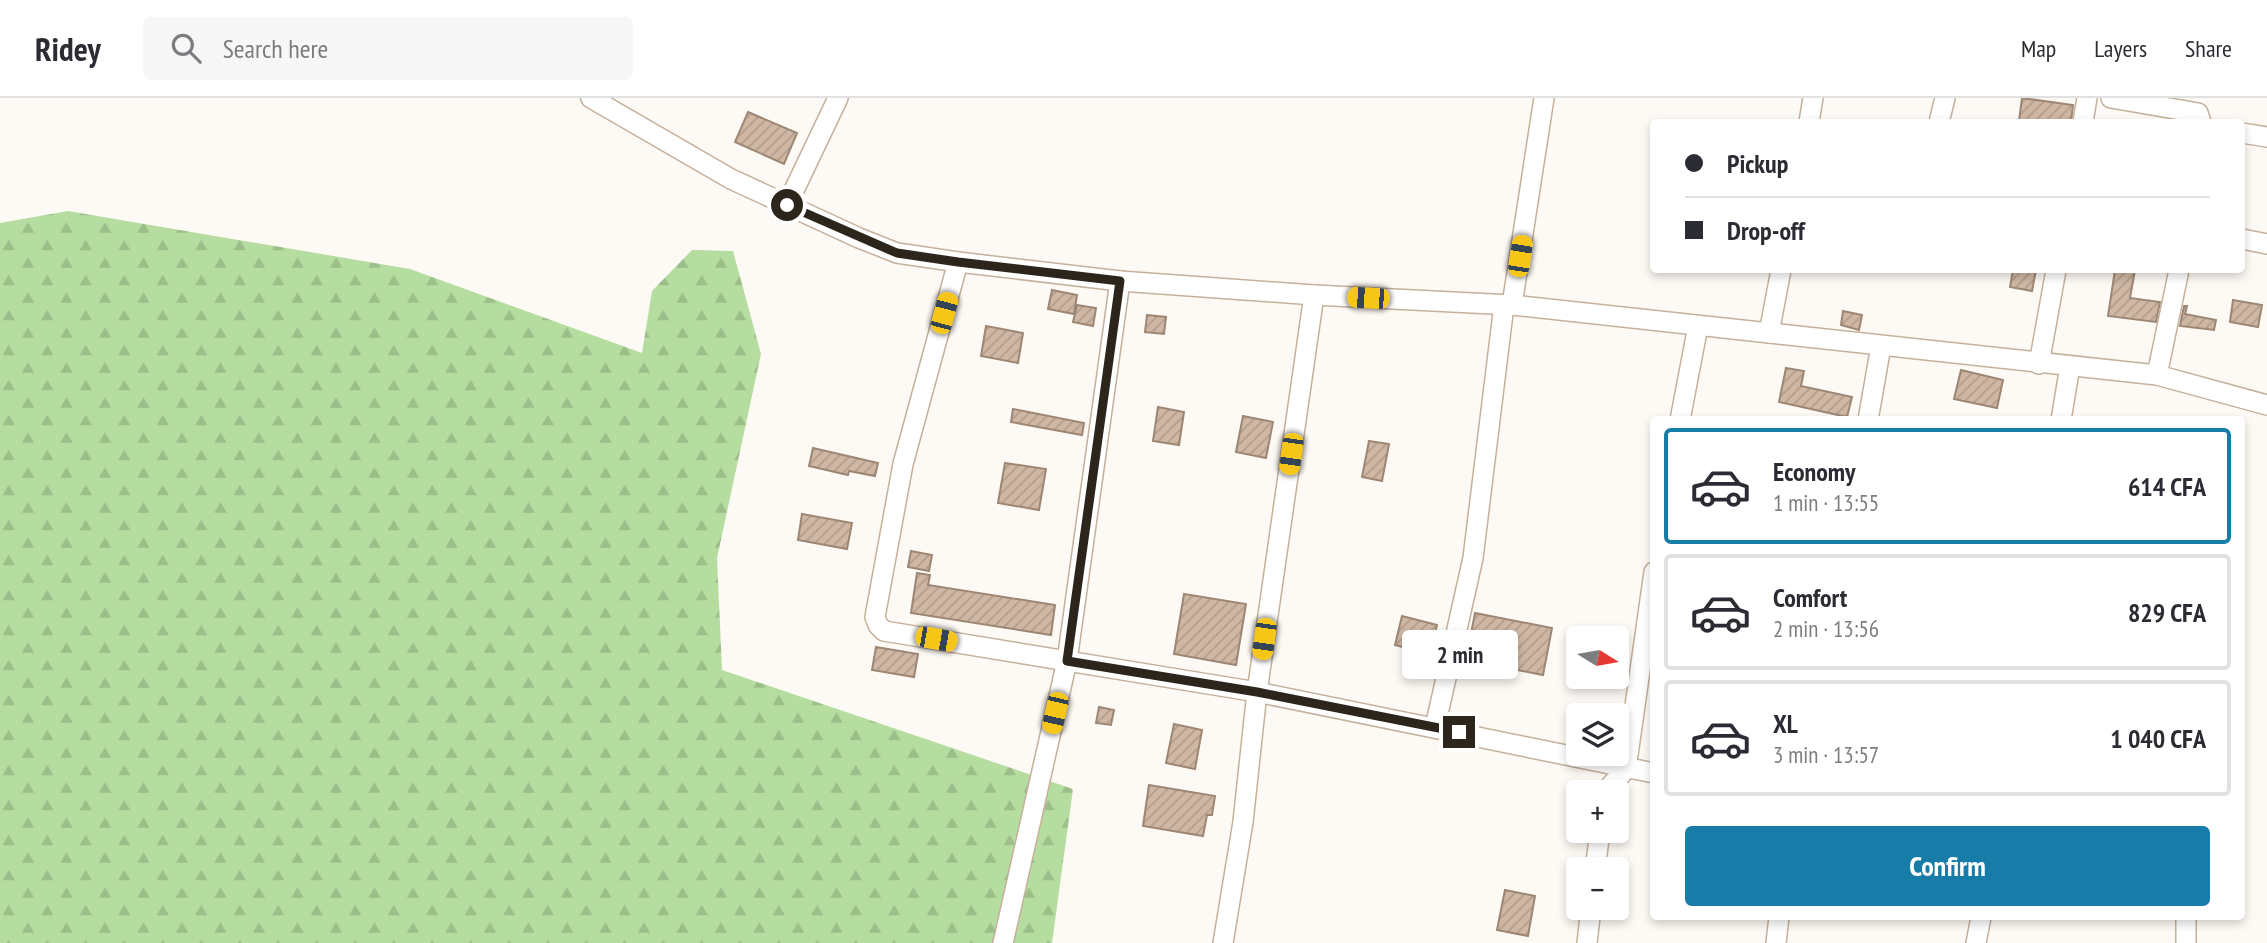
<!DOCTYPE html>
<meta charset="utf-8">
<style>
body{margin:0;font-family:"PT Sans Narrow",sans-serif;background:#f7f7f7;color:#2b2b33;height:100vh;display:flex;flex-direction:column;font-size:26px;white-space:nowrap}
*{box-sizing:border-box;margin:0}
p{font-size:23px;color:#7c7c81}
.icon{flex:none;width:38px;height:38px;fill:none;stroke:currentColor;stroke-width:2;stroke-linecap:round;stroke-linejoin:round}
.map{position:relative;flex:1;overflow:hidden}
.drawer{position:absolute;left:1650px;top:318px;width:595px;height:504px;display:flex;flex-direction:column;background:#fff;border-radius:7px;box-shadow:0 4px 10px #0003}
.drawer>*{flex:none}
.hud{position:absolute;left:1650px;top:21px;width:595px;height:154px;border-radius:7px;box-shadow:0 4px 10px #0003;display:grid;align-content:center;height:154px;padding:0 35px;background:#fff}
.needle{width:46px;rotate:101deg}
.tools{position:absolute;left:1566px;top:528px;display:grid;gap:14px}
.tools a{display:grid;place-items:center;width:63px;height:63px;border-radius:7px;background:#fff;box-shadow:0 4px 10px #0003;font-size:35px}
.end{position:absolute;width:32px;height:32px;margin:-16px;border:9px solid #2c251c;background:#fff;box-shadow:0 0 0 4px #fff}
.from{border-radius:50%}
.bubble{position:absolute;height:49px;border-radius:7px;background:#fff;box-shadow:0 4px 10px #0003;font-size:23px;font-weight:600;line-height:49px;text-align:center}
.car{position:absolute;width:21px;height:42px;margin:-21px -10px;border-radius:9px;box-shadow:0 0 5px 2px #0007;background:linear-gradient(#f5c518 24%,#345 0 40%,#f5c518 0 76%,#345 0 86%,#f5c518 0)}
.hud b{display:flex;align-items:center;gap:24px;height:66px;font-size:26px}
.hud b+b{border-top:2px solid #e1e1e2}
.hud i{width:18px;height:18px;background:#2b2b33}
ul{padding:12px 0 0;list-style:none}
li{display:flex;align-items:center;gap:21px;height:116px;margin:0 14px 10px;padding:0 21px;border:4px solid #e1e1e2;border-radius:7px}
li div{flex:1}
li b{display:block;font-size:26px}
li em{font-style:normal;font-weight:600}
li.current{border-color:#177ca7}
li>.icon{width:63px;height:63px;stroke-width:1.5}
.action{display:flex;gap:14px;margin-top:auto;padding:14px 35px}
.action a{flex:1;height:80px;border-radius:7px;background:#177ca7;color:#fff;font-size:28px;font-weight:600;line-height:80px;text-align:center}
header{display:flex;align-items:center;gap:42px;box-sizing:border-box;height:98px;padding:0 35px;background:#fff;border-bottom:2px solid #e1e1e2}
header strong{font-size:33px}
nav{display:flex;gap:38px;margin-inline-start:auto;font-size:24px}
.search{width:490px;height:63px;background:#f7f7f7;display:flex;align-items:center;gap:18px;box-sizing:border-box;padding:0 24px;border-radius:7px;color:#7c7c81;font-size:26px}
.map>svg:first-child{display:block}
.forest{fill:url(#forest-firs)}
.building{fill:url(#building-hatch);stroke:#9d8774;stroke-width:2}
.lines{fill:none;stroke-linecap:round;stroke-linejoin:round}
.minor-casing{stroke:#c5b19b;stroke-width:22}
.minor{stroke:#fff;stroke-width:19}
.route{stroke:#2c251c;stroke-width:9}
</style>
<header>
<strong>Ridey</strong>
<div class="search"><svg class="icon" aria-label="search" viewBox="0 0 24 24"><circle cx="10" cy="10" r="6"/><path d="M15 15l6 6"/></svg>Search here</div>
<nav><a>Map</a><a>Layers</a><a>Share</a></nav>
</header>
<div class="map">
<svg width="2267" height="845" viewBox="0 0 2267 845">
<defs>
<pattern id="forest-firs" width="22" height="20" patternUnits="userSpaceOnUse" patternTransform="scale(1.75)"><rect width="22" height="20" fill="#b5dda0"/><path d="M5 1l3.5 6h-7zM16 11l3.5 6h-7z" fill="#9cbe89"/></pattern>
<pattern id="building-hatch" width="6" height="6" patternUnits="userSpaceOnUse" patternTransform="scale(1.75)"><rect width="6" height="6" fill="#cfb7a4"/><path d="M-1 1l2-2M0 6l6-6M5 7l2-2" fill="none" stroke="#b29d8d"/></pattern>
</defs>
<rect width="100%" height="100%" fill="#fdf9f4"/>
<polygon class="forest" points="68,113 410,171 642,255 652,193 692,152 733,153 761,256 717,460 722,572 1073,691 1052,845 0,845 0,125"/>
<g class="building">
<polygon points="2022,0 2073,7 2071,24 2019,23"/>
<polygon points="748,14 797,35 784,66 735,44"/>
<polygon points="2013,172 2036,172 2032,193 2010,189"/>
<polygon points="2115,172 2135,172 2130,200 2160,204 2156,224 2108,218"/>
<polygon points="1052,192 1077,197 1074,216 1048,211"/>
<polygon points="2233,202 2262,207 2258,229 2230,224"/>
<polygon points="1077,207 1096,210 1093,228 1073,224"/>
<polygon points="2184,208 2187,208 2185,216 2216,222 2214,232 2180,228"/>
<polygon points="1843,213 1862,217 1859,232 1841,227"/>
<polygon points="1147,217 1166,219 1164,236 1145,234"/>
<polygon points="986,228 1023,235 1018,265 981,258"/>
<polygon points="1786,270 1804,273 1801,288 1852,299 1847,319 1779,304"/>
<polygon points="1961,272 2003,282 1997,310 1954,301"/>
<polygon points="1158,309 1184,314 1179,347 1153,343"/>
<polygon points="1013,311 1084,325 1082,337 1011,324"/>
<polygon points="1243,318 1273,324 1266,360 1236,354"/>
<polygon points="1369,343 1389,346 1382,383 1362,379"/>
<polygon points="813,350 878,365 875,378 849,373 848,377 809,368"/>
<polygon points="1005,365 1046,371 1039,412 998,405"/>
<polygon points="802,416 852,425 847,451 798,442"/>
<polygon points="911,453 932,457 929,473 908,469"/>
<polygon points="917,475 930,477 928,487 1055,507 1051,537 911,515"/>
<polygon points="1184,496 1246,506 1236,567 1174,556"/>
<polygon points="1475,515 1552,530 1543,577 1466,562"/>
<polygon points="1402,518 1437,527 1430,556 1395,547"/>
<polygon points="876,549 918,556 914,579 872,572"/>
<polygon points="1099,609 1114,612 1111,627 1096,625"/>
<polygon points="1174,626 1202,632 1195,671 1166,665"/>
<polygon points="1149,687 1215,698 1212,717 1207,717 1203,738 1143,728"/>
<polygon points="1505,792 1535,798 1528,838 1497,832"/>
</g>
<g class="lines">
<g class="minor-casing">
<g id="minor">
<polyline points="591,0 731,81 859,140 897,155 958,164 1120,183 1314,197 1512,207 2157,277 2267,307"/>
<polyline points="2111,0 2198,15 2201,24"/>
<polyline points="1809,24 1813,0"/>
<polyline points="1939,24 1945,0"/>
<polyline points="2083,24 2087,0"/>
<polyline points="2242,35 2267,39"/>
<polyline points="787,107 838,0"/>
<polyline points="2242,141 2267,146"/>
<polyline points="958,164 903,366 875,519 878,527 884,533 1257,594 1654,675"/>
<polyline points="1512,207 1544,0"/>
<polyline points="1769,235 1781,172"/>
<polyline points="2039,266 2056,172"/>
<polyline points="2157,277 2179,172"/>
<polyline points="1680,322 1698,228"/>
<polyline points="1868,322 1881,248"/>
<polyline points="2061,322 2070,268"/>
<polyline points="1435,629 1473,460 1504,207"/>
<polyline points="1604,695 1626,671 1654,474"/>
<polyline points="1595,772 1600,733"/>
<polyline points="2186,819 2186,845"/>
<polyline points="1003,845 1067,563 1120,183"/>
<polyline points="1223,845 1243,724 1257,594 1314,197"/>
<polyline points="1587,845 1591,810"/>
<polyline points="1776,845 1779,819"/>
<polyline points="1976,845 1981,819"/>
</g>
</g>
<use href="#minor" class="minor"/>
</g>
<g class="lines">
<polyline class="route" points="787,107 897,155 958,164 1120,183 1067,563 1257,594 1459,634"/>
</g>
</svg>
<div class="tools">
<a><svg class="needle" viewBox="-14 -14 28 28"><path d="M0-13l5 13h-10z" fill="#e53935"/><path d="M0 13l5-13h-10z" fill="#7c7c81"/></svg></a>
<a><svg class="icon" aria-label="layers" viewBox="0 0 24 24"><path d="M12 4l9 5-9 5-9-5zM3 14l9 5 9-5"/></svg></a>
<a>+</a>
<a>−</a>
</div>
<i class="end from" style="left:787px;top:107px"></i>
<i class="end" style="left:1459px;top:634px"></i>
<div class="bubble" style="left:1402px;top:532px;width:116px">2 min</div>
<i class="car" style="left:1520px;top:158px;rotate:9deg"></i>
<i class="car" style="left:1368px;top:200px;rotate:273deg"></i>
<i class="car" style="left:944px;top:215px;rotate:15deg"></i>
<i class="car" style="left:1291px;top:356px;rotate:188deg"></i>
<i class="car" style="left:936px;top:541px;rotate:100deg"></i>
<i class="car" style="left:1264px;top:541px;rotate:188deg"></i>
<i class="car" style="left:1055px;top:615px;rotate:193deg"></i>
<div class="hud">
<b><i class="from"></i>Pickup</b>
<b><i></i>Drop-off</b>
</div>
<section class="drawer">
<ul>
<li class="current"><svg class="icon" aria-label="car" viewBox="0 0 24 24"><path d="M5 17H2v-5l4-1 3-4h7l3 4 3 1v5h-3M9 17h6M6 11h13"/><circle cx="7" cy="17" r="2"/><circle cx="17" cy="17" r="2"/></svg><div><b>Economy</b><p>1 min · 13:55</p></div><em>614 CFA</em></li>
<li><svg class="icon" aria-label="car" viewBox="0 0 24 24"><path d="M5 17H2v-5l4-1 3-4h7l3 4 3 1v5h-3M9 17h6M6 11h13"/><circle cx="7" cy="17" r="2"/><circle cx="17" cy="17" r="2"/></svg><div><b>Comfort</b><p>2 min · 13:56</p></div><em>829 CFA</em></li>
<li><svg class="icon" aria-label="car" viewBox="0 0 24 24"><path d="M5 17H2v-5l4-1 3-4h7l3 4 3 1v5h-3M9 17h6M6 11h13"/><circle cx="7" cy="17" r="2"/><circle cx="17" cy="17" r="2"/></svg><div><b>XL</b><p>3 min · 13:57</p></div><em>1 040 CFA</em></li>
</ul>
<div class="action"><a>Confirm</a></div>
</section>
</div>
